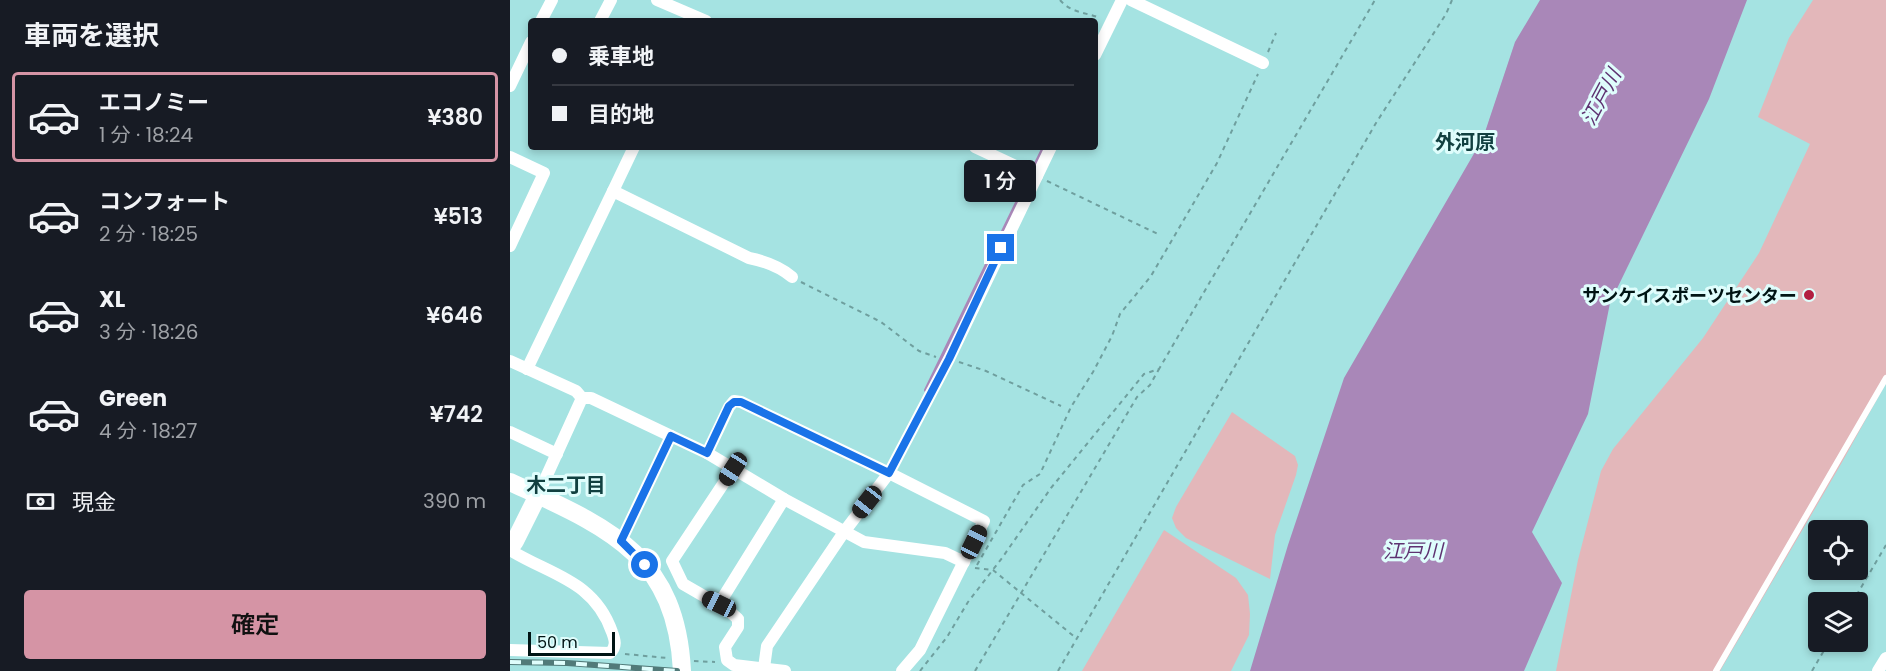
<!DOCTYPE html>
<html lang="ja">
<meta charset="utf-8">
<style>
body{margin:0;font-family:Poppins,"Noto Sans JP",sans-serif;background:#242831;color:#f1f3f6;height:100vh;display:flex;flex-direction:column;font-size:22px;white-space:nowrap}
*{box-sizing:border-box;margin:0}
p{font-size:20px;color:#9ea1a6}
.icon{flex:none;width:33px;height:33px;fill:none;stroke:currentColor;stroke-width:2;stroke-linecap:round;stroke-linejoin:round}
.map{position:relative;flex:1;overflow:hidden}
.panel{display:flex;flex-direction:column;background:#171b24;width:510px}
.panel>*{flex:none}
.guide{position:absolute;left:18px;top:18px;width:570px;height:132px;border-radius:6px;box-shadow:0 3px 9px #0003;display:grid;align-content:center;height:132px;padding:0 24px;background:#171b24}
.buttons{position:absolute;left:1298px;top:520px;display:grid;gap:12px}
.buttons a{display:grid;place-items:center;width:60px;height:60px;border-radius:6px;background:#171b24;box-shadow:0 3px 9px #0003;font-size:30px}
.scale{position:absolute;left:18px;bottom:15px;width:87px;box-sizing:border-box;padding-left:6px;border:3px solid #001414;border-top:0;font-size:16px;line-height:21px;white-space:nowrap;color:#001414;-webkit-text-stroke:4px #dffdfc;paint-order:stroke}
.end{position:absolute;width:27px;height:27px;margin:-14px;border:8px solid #1a73e8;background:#fff;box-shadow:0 0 0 3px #fff}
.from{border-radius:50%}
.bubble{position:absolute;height:42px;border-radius:6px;background:#171b24;box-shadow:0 3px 9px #0003;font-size:20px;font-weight:600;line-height:42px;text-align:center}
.car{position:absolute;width:18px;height:36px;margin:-18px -9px;border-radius:8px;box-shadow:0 0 4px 2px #0007;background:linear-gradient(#222 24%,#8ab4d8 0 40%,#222 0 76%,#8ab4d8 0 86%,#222 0)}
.guide b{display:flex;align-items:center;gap:21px;height:57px;font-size:22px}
.guide b+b{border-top:2px solid #363941}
.guide i{width:15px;height:15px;background:#f1f3f6}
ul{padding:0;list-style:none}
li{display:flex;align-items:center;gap:18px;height:90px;margin:0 12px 9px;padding:0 12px;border:3px solid transparent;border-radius:6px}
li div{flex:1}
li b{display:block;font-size:22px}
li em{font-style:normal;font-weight:600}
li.current{border-color:#d594a5}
li>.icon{width:54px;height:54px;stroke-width:1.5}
h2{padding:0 24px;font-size:27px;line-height:72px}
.pay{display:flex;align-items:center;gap:15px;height:66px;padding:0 24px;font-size:22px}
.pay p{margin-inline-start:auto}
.button{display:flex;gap:12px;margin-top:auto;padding:12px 24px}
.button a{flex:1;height:69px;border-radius:6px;background:#d594a5;color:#111;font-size:24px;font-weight:600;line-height:69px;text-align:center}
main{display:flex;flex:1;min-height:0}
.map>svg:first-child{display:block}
.green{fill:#e3b7ba}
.water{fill:#a987b8}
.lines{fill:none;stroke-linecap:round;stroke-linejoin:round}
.stream{stroke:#a987b8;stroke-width:4}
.path{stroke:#6f9f9e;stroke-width:2;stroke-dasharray:4.5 4.5;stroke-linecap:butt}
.lane{stroke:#fff;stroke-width:6}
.street{stroke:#fff;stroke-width:12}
.secondary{stroke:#fff;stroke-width:18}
.rail-casing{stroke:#517a79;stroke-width:6}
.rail{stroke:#dffdfc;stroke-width:4;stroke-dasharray:11;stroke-linecap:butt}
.route{stroke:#1a73e8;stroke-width:8}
.poi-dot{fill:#b21f41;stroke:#dffdfc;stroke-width:2}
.labels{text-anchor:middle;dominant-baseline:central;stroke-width:6;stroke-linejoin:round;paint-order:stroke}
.poi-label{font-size:18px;font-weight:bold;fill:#001414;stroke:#dffdfc;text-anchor:end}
.water-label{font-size:20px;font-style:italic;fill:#5e3271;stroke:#dffdfc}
.neighbourhood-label{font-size:20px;font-weight:bold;fill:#114040;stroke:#dffdfc}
</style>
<main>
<section class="panel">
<h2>車両を選択</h2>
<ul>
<li class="current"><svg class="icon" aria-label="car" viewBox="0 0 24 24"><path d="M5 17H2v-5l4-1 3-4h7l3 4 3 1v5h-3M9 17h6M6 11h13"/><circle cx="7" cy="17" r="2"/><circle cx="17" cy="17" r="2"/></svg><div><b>エコノミー</b><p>1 分 · 18:24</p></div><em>¥380</em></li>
<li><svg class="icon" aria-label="car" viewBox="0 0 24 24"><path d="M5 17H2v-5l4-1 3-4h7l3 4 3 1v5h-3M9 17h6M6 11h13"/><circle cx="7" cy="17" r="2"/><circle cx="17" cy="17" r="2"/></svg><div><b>コンフォート</b><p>2 分 · 18:25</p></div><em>¥513</em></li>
<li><svg class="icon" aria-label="car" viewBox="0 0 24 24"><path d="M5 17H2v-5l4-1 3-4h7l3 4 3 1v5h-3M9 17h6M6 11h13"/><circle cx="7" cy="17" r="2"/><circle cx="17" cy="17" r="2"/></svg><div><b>XL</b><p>3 分 · 18:26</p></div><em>¥646</em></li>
<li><svg class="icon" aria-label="car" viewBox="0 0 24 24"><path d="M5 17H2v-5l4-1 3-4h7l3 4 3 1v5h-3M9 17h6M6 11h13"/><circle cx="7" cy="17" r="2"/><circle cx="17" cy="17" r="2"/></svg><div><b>Green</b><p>4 分 · 18:27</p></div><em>¥742</em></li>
</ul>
<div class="pay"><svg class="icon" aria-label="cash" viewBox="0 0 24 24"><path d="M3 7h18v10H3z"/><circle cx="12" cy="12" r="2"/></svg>現金<p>390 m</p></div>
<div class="button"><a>確定</a></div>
</section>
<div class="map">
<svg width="1376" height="671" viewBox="0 0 1376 671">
<rect width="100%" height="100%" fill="#a5e3e2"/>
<g class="green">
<polygon points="1303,0 1376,0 1376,383 1331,464 1210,671 1046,671 1068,560 1091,471 1103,449 1193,338 1249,253 1300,144 1248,117 1279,38"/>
<polygon points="722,412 785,456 788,465 786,475 765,535 760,579 676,538 666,528 662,518 666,507"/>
<polygon points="654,530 726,578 738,595 740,614 739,635 721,671 572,671"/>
</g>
<polygon class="water" points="1030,0 1237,0 1199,99 1100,303 1078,414 1022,532 1052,583 1014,671 740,671 778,545 834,378 973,138 1005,42"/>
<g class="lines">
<polyline class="stream" points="416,390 534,147"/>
<g class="path">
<path d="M 550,0 C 561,13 575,12 590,18"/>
<polyline points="758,52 766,33"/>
<polyline points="537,181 650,235"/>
<polyline points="291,282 371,322 409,351 426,357"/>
<polyline points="449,362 476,371 551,406"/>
<polyline points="467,565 513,485 530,474 561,407 583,372 602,336 610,314 641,276 707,163 748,74"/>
<polyline points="465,568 483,570 566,638"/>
<polyline points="1342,603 1376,545"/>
<polyline points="115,654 157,658"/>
<polyline points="184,661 205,662"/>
<polyline points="410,671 437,637 458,602 492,558 541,488 634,374 649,369 865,0"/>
<polyline points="465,671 627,397 640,385 649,369"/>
<polyline points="548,671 866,123 936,14 942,0"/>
<polyline points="1302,671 1319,642"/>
</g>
<polyline class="lane" points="1206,671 1376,378"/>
<g class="street">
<polyline points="147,0 196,21"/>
<polyline points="621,0 753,63"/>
<polyline points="31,21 42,0"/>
<polyline points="90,21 101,0"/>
<polyline points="585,55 612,0"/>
<polyline points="0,86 21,42"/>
<polyline points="465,147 527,176"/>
<polyline points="0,157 34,173 0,246"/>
<polyline points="103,191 124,147"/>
<polyline points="0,361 66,391 72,398 28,495"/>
<path d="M 17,369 L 103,191 L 239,258 C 254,261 269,266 282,277"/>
<polyline points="72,398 81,398 161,436 111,541"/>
<polyline points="0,432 47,454"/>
<polyline points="161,436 197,453 274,499 354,542 435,553 454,562"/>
<polyline points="197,453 219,407 224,401 231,402 379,473 474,521 410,650 392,671"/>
<polyline points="223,469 162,561 173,584 218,610 228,619 228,627 215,647 217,660 224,665 275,671"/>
<path d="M 0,550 C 40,575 84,580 102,632 C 105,640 107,646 100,653 L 0,650"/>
<polyline points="209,604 274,499"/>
<polyline points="254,668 257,646 334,532 379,473 439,359 541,147"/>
<polyline points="1368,671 1376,658"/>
</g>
<g class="secondary">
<path d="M 0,482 C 94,526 166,552 172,671"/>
<polyline points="0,548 5,541 28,495"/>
</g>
<g class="rail-casing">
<polyline id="rail" points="0,662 57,663 167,671"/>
</g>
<use href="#rail" class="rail"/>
</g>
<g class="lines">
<polyline class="route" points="135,565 111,541 161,436 197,453 219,406 224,402 231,402 379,473 439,359 491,248"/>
</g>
<circle class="poi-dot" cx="1299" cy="295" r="6"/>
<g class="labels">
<g class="poi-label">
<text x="1287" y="295">サンケイスポーツセンター</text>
</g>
<g class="water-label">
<text transform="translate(1091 97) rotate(-62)">江戸川</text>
<text x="903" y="551">江戸川</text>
</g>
<g class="neighbourhood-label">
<text x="955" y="142">外河原</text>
<text x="56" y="485">木二丁目</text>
</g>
</g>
</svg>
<div class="buttons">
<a><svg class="icon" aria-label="locate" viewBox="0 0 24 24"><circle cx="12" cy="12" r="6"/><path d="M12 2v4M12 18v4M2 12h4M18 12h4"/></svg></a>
<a><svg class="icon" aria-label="layers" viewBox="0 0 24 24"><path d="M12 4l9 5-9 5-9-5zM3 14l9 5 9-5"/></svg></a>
</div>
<div class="scale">50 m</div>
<i class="end from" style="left:135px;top:565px"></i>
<i class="end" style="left:491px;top:248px"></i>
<div class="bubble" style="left:454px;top:160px;width:72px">1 分</div>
<i class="car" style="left:223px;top:469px;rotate:213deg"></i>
<i class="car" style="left:357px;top:502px;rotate:218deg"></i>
<i class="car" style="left:464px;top:542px;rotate:26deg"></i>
<i class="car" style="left:209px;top:604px;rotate:296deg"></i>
<div class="guide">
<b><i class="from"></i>乗車地</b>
<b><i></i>目的地</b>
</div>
</div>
</main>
